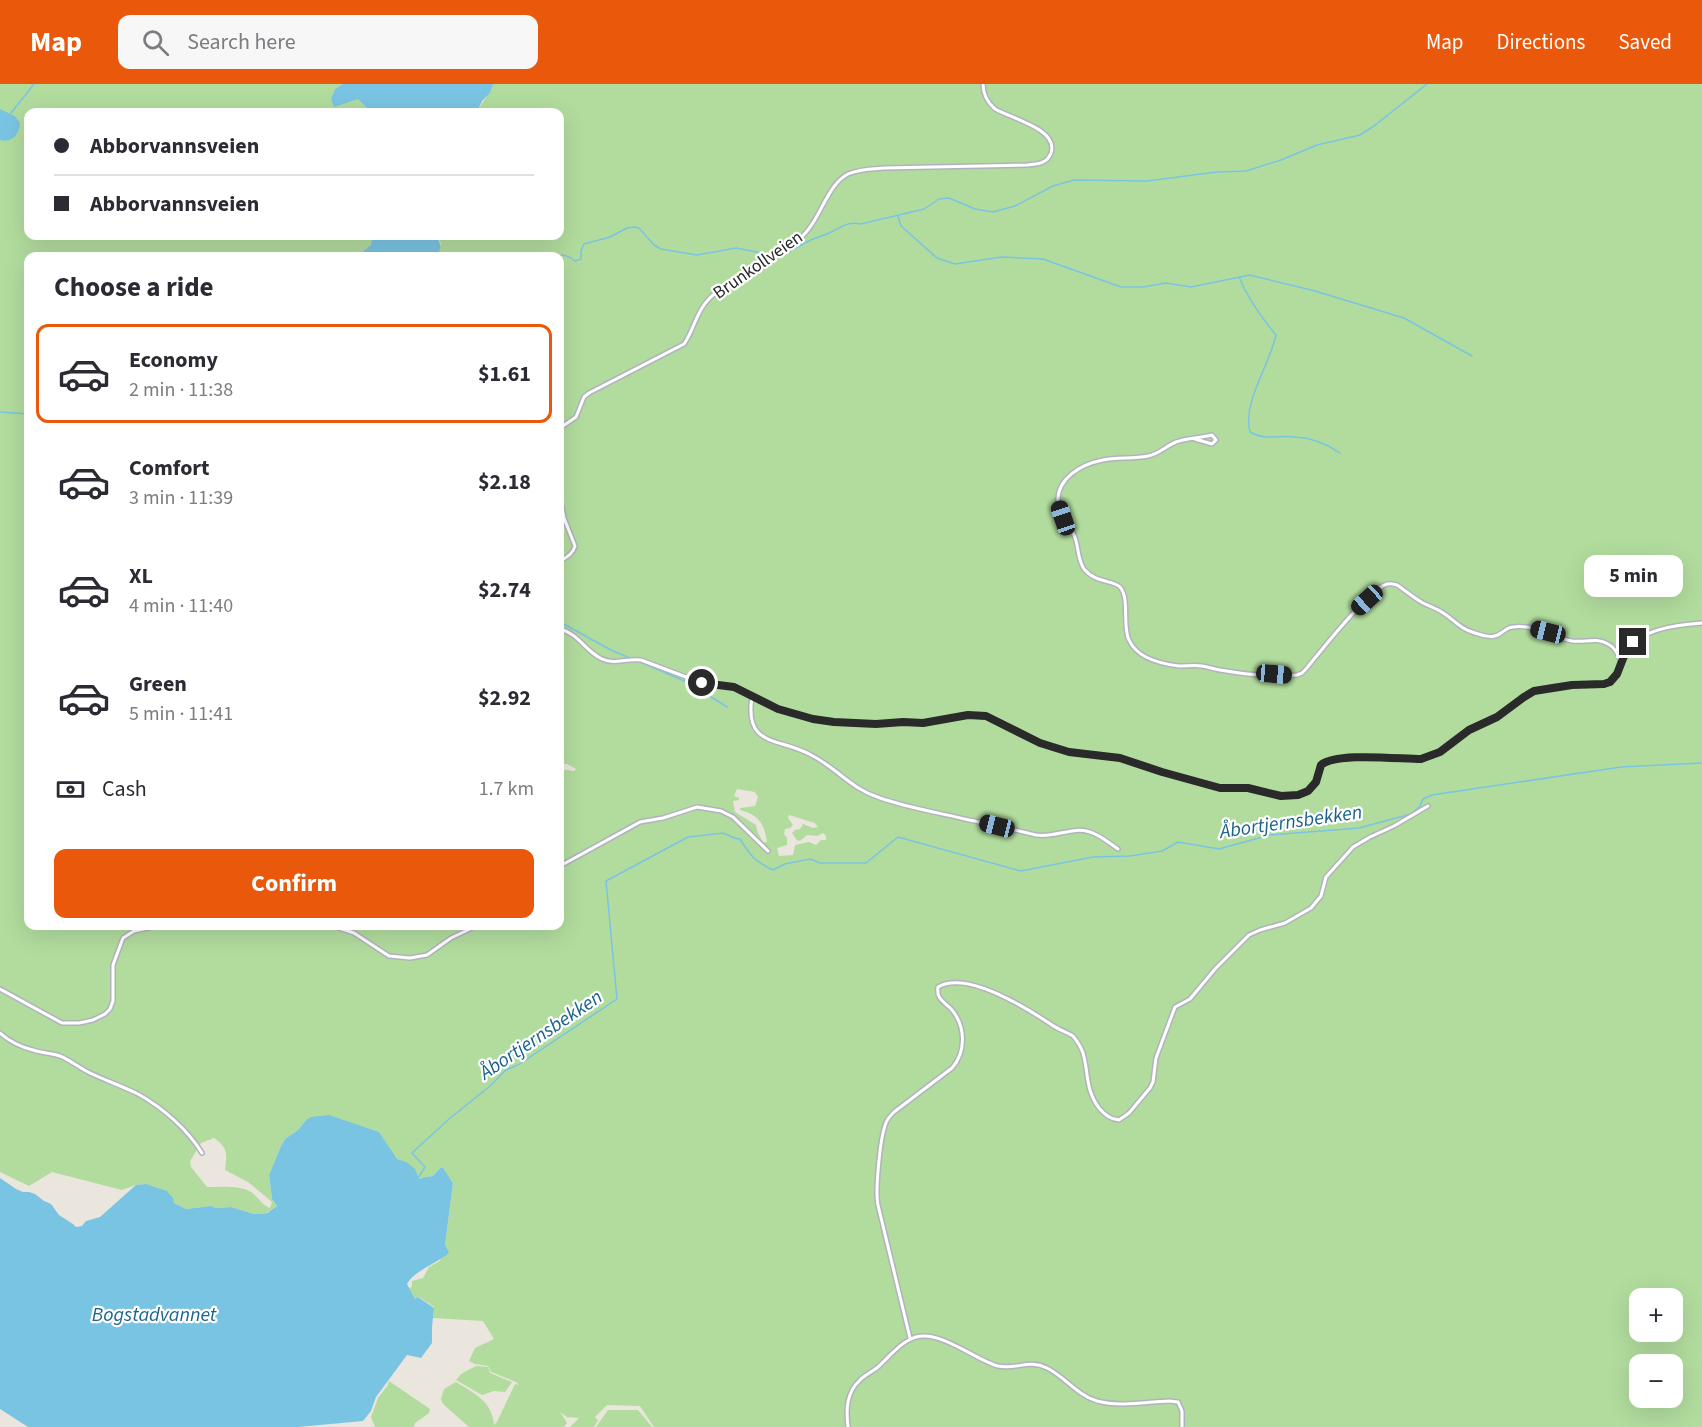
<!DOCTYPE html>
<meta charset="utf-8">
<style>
body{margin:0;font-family:"Source Sans 3",sans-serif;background:#f7f7f7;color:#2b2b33;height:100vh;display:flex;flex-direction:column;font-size:22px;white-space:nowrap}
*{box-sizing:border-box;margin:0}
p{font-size:20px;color:#7c7c81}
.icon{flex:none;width:33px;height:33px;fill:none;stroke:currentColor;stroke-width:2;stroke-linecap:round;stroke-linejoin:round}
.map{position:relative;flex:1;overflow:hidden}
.drawer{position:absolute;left:24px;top:168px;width:540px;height:678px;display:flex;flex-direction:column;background:#fff;border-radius:12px;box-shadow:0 6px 24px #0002}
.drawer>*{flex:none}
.banner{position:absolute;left:24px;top:24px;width:540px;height:132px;border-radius:12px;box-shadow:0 6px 24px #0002;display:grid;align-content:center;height:132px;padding:0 30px;background:#fff}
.controls{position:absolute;left:1629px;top:1204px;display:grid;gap:12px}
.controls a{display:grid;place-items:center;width:54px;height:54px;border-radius:12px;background:#fff;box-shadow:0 6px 24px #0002;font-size:30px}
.end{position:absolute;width:27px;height:27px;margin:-14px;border:8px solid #2a2a2a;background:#fff;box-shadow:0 0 0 3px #fff}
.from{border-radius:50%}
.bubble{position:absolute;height:42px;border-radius:12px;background:#fff;box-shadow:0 6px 24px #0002;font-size:20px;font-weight:700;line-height:42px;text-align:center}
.car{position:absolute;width:18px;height:36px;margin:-18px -9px;border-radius:8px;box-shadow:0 0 4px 2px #0007;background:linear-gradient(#222 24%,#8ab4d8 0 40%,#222 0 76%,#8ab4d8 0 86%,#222 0)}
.banner b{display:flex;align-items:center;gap:21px;height:57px;font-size:22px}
.banner b+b{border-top:2px solid #e1e1e2}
.banner i{width:15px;height:15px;background:#2b2b33}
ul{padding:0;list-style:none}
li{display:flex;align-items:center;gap:18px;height:99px;margin:0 12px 9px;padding:0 18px;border:3px solid transparent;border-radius:12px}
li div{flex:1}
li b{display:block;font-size:22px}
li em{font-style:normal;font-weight:700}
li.current{border-color:#ea580c}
li>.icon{width:54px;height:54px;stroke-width:1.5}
h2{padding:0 30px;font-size:27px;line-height:72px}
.pay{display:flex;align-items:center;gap:15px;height:66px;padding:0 30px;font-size:22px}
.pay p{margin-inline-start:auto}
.primary-button{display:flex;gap:12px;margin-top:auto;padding:12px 30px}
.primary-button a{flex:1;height:69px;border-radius:12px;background:#ea580c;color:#fff;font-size:24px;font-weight:700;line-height:69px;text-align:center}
header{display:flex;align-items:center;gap:36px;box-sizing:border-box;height:84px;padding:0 30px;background:#ea580c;color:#fff}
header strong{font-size:28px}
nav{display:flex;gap:33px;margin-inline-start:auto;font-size:21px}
.search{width:420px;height:54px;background:#f7f7f7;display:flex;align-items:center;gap:15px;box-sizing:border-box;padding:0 21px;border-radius:12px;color:#7c7c81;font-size:22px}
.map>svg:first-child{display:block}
.green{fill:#b2dc9e;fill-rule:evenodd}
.water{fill:#7ac4e3}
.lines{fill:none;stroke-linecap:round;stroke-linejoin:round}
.stream{stroke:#7ac4e3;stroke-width:1.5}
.street-casing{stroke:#b0b3bc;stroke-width:6}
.street{stroke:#fff;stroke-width:3}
.route{stroke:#2a2a2a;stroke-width:8}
.labels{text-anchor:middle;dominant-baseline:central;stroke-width:4.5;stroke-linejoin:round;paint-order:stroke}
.street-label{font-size:18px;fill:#2a2a2a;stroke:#fff}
.water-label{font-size:20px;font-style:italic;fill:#1a638d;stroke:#fff}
</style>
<header>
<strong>Map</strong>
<div class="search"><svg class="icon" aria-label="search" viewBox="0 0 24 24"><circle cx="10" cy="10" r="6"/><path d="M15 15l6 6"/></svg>Search here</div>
<nav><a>Map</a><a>Directions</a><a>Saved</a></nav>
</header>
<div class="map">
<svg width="1702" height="1343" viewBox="0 0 1702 1343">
<rect width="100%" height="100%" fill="#eae5dd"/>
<g class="green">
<path d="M 0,0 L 343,0 L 335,5 L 348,17 L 358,14 L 367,24 L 367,28 L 28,28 L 28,152 L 372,152 L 371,161 L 362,168 L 359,172 L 28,172 L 28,842 L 560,842 L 560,685 L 574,687 L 576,685 L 567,680 L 560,680 L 560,172 L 437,172 L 437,171 L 441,159 L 436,152 L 560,152 L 560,28 L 477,28 C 482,19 489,10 493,0 L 1702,0 L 1702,1343 L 654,1343 L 640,1322 L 607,1321 L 595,1333 L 598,1336 L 594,1343 L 570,1343 L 579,1334 L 567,1333 L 560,1328 L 567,1339 L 564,1343 L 469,1343 L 443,1320 L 441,1315 L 444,1305 L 456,1298 C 475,1310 492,1317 494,1341 L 497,1338 L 515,1300 L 519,1301 L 516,1298 L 491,1288 L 488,1282 L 475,1280 L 469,1277 L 475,1264 L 494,1255 L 483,1237 L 433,1234 L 434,1223 L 419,1213 L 415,1215 L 409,1205 L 412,1202 L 412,1197 L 423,1194 L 429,1183 L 440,1177 L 445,1161 L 453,1099 L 443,1085 L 440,1084 L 433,1092 L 425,1093 L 419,1095 C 414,1081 410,1083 399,1076 C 391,1071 384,1056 379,1048 L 306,1036 L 298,1046 L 285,1055 L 281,1062 L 269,1091 L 272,1115 L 277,1122 L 266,1129 L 261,1130 L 254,1130 L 231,1123 L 216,1124 L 210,1122 L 186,1125 L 174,1119 L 146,1100 L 136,1101 L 122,1106 L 52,1088 L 29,1102 L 0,1088 ZM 737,705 L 755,708 L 758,713 L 755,722 L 740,724 L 740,726 C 759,731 764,739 767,758 L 763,758 L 758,749 L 756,741 L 735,728 L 733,717 L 739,716 L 739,714 L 734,712 ZM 789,731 L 815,739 L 818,743 L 813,744 L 803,740 L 800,745 L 795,746 L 792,749 L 797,756 L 800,757 L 807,751 L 817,752 L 823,749 L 826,752 L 826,756 L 821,756 L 816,761 L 809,758 L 795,761 L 793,771 L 779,772 L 777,764 L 787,761 L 787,754 L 784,750 L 785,745 L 790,744 L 793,741 L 788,734 ZM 214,1054 C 228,1064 227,1069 225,1086 L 248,1098 L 272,1118 L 270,1124 C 262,1121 258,1113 251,1108 C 240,1101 220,1103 207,1103 L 191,1083 L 190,1077 L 201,1059 ZM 1640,1215 L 1672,1215 L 1672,1248 L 1640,1248 ZM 1640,1281 L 1672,1281 L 1672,1314 L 1640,1314 Z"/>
<polygon points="476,1282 488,1283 490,1289 512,1298 505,1308 494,1307 482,1311 456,1296 461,1290"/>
<polygon points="389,1297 430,1325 429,1329 415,1339 414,1343 375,1343 371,1333 378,1314 388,1301"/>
<polygon points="608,1326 638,1326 652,1343 596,1343"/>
</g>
<g class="water">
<polygon points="343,0 493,0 490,9 482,17 477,28 367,28 367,24 358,15 334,23 331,15 335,5"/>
<path d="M 0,25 L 15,32 L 20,39 C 19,51 12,59 0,56 Z"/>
<path d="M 372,152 L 436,152 C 442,161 441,164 437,172 L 359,172 L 362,168 L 371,161 Z"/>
<path d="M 329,1031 L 379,1048 L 397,1075 L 406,1078 L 415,1085 L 419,1095 L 425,1093 L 433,1092 L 440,1084 L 443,1084 L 453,1099 L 445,1161 L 449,1169 C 437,1179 414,1187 407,1200 L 415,1215 L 418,1213 L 434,1224 L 432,1243 L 432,1259 L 421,1274 L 407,1271 L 376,1313 L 371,1327 L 363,1337 L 298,1343 L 28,1343 L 0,1325 L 0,1094 L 16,1105 L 23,1108 L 29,1108 L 35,1110 L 44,1117 L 51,1120 L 59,1131 L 73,1140 L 76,1143 L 82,1142 L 86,1137 L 100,1133 L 136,1101 L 146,1100 L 167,1107 L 173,1114 L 174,1119 L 186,1125 L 211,1122 L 216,1124 L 231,1123 L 254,1130 L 261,1130 L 267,1129 L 277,1122 L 272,1115 L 269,1091 L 281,1062 L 285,1055 L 298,1046 L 306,1036 L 311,1033 Z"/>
</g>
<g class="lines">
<g class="stream">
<polyline points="11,29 34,0"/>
<polyline points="898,132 901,142 937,174 955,180 1002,173 1043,175 1121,203 1143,203 1166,199 1191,203 1250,191 1315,207 1404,234 1472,272"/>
<path d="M 556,172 C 564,170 569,172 575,177 L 581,175 L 581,167 L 584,160 L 610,153 L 627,144 L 635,143 L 639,144 L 654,161 L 661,165 L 697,171 L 736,164 L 771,171"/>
<path d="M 776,173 C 788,170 798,162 809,157 C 816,153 824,152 831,148 C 842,143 848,137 861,140 L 924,125 L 939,115 L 949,114 L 975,125 L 993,128 L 1015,122 L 1053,102 L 1074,96 L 1147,97 L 1217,88 L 1246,87 L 1281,76 L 1317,61 L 1360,51 L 1374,42 L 1427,0"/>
<path d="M 1239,193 C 1248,215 1261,233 1276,251 C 1270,281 1242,318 1250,348 C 1265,357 1279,351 1296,353 C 1312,354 1327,360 1340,369"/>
<polyline points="0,328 28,330"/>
<polyline points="560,538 611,566 630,574"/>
<polyline points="638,577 689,599 727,623"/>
<path d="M 418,1094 L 425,1083 L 412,1069 L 449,1035 L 490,1002 L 506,986 L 518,981 L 617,915 L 606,797 L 688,753 L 723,749 L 734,754 L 740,755 C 750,771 755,778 773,786 L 785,780 L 810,775 L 820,779 L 866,779 L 898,753 L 1021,787 L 1093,773 L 1130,772 L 1162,767 L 1178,758 L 1219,765 L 1270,751 L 1359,744 L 1411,730 L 1420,722 L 1423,715 L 1432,711 L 1621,683 L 1702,679"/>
</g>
<g class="street-casing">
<g id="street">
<path d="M 560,344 L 576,333 L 584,313 L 589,309 L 684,260 C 694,246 696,228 708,216 C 717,205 731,202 743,195 C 749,191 756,187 762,182 C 767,179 771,174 776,170 C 783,165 791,161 799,155 C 820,139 826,101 848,90 C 859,85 871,85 884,84 L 1027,81 C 1037,80 1047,80 1051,69 C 1059,45 1010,34 995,25 C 987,18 983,10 983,0"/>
<path d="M 1195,355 L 1212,360 L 1216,356 L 1212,351 C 1200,354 1187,354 1176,358 C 1166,362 1159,370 1148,372 C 1133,375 1117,373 1103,376 C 1082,380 1056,394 1058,419 C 1059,431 1069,441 1074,451 C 1079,462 1077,475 1084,485 C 1095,499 1113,496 1120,503 C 1130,514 1122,542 1129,556 C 1137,574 1162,580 1179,582 C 1187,582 1195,581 1202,582 C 1208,583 1214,585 1220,586 C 1243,590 1274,593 1297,591 L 1302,589 L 1306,585 C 1320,568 1369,505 1387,500 C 1391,499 1393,500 1397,501 C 1406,507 1414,514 1423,519 C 1429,522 1435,524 1440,527 C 1454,535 1458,544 1475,549 C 1484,552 1494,555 1501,549 C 1506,546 1508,543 1513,543 C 1534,540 1552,553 1572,557 C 1584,559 1596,553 1608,560 C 1616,564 1618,571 1621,579"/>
<path d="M 560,413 L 564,434 L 575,462 C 573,470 567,473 560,477"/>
<path d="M 560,545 C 579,550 585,567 602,575 C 615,581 627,574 641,576 L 702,599 L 734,603 L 778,625 L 813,635 L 834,638 L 876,640 L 903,638 L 923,639 L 968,631 L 986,632 L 1053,664 L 1080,670 L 1120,674 L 1162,688 L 1220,703 L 1248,704 L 1281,712 L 1298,711 L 1308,707 L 1311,705 L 1315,698 L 1321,681 C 1337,667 1398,675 1421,675 C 1436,671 1444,663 1456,654 C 1468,645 1483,642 1496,634 C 1509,626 1520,614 1534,608 C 1549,601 1571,601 1588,600 C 1594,600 1604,601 1610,598 C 1619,593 1621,579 1625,570 C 1638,545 1676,541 1702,539"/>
<path d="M 752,613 C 744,664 779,653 811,671 C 837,684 851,705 880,714 C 909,724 940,729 969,736 C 992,740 1014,746 1036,751 C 1055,754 1074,742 1090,748 C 1100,751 1109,759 1118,765"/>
<polyline points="560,782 640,738 663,734 697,723 721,727 733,733 768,767"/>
<polyline points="333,842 354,849 389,872 410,874 427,871 451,854 476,842"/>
<polyline points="0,905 62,939 79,939 93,936 105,930 110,925 113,917 113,881 123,854 134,847 157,842"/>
<path d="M 0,949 C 9,957 21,963 33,966 C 41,969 51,969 60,972 C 70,976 78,983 88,988 C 104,996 122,1002 138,1010 C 163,1024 187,1045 202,1069"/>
<path d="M 910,1254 L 878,1121 C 875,1107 880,1053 886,1039 C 887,1035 891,1031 894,1028 L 952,984 C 966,968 966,943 952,926 C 945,918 936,916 938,903 C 967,886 1028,925 1052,941 C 1059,946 1067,948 1073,952 C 1077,957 1081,963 1083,969 C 1089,990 1085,1005 1099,1024 C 1105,1031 1110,1035 1119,1036 L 1129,1029 L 1150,1004 L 1153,998 L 1156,974 L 1175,923 L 1190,915 L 1215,885 L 1249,851 L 1260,846 L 1285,839 L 1311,824 L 1321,812 L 1326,793 L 1353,763 L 1370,753 L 1394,742 L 1428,722"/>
<path d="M 848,1343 C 846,1326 846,1309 860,1296 C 865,1291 872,1288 878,1283 C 888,1274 897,1262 909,1256 C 934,1240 974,1276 998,1282 C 1016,1286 1029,1275 1047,1284 C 1065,1293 1077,1311 1097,1317 C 1119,1323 1146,1318 1169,1317 L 1178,1318 L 1182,1327 L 1182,1343"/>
</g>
</g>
<use href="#street" class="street"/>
</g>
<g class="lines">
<path class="route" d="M 702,599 L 734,603 L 778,625 L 813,635 L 834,638 L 876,640 L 903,638 L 923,639 L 968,631 L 986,632 L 1040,659 L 1069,668 L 1120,674 L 1162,688 L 1220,704 L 1248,704 L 1281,712 L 1298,711 L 1308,707 L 1316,698 L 1321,681 C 1336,668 1399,675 1421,675 L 1440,668 L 1469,646 L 1497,633 L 1524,613 L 1534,607 L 1572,601 L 1604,600 L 1610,598 L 1617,590 L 1624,572 L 1633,558"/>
</g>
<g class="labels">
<g class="street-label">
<text transform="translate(758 181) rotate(-35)">Brunkollveien</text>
</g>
<g class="water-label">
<text transform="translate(1291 738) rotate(-8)">Åbortjernsbekken</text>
<text transform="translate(541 951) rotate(-34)">Åbortjernsbekken</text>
<text x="154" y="1231">Bogstadvannet</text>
</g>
</g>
</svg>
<div class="controls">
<a>+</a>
<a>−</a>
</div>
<i class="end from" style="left:702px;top:599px"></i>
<i class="end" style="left:1633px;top:558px"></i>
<div class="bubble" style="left:1584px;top:471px;width:99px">5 min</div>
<i class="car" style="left:1063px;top:434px;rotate:341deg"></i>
<i class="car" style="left:1367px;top:516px;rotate:228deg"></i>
<i class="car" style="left:1548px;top:548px;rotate:284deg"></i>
<i class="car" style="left:1274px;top:590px;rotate:95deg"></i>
<i class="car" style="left:997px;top:742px;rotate:284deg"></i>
<div class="banner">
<b><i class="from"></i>Abborvannsveien</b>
<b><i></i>Abborvannsveien</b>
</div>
<section class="drawer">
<h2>Choose a ride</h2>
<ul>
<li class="current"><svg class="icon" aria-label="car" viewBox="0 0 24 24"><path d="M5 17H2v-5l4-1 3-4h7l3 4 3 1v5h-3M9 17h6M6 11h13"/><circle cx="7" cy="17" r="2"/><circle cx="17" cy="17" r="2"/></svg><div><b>Economy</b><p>2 min · 11:38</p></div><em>$1.61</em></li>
<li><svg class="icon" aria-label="car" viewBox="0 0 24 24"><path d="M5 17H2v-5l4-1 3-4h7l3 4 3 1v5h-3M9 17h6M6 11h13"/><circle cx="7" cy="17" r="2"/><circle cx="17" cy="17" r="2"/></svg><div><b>Comfort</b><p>3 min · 11:39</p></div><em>$2.18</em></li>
<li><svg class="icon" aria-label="car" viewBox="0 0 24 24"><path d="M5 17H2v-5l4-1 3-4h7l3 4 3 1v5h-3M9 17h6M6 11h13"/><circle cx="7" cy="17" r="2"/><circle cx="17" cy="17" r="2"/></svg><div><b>XL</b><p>4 min · 11:40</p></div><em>$2.74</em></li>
<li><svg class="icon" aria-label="car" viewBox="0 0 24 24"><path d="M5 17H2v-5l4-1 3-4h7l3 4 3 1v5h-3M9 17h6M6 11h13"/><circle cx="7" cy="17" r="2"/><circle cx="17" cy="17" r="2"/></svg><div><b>Green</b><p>5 min · 11:41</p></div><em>$2.92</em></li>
</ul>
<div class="pay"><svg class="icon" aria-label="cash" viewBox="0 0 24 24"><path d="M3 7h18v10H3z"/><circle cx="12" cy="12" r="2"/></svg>Cash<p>1.7 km</p></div>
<div class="primary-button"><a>Confirm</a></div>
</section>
</div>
